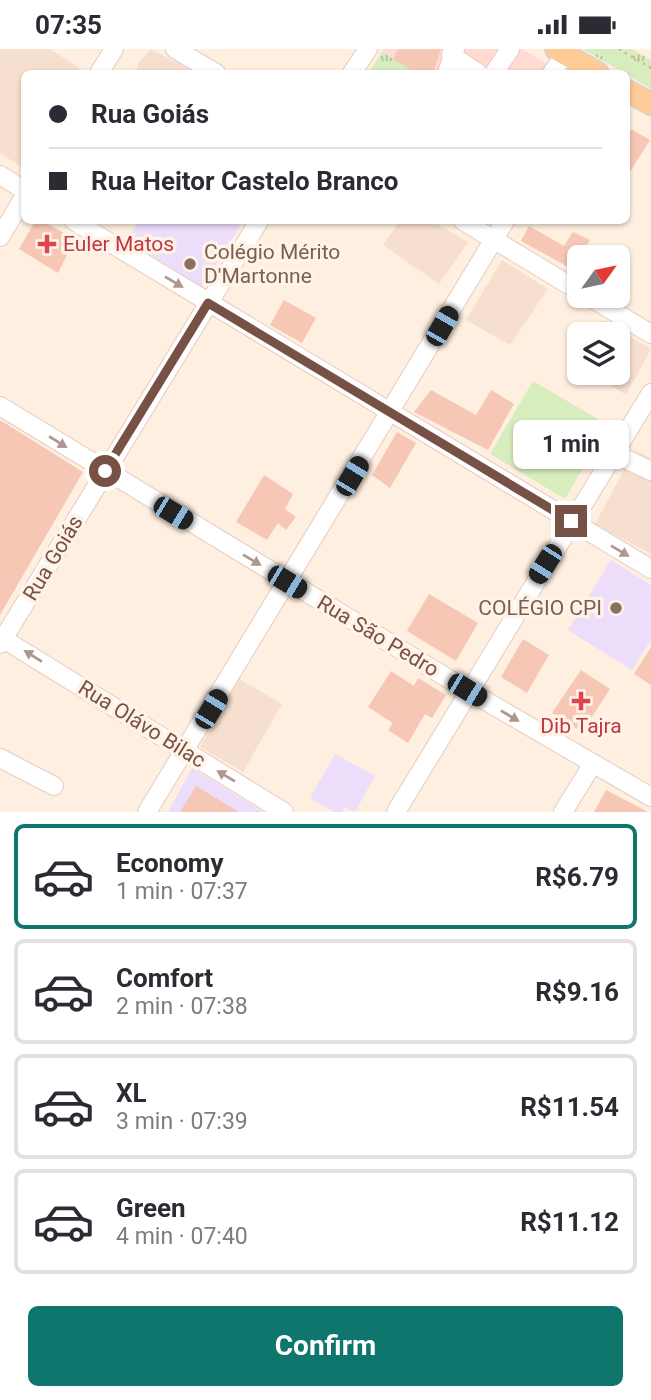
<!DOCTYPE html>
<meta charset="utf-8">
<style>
body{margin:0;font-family:Roboto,sans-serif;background:#f2f2f3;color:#2b2b33;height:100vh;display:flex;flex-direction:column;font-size:26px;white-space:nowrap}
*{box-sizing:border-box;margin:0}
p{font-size:23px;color:#7c7c81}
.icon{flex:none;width:38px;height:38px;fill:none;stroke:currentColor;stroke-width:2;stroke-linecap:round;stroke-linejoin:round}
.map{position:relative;height:763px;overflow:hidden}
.side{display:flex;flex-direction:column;background:#fff;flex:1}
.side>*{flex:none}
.banner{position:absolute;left:21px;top:21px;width:609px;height:154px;border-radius:10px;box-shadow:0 2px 5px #0004;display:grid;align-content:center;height:154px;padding:0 28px;background:#fff}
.needle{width:46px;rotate:57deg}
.fabs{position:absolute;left:567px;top:196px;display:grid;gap:14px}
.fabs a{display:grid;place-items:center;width:63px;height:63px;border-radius:10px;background:#fff;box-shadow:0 2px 5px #0004;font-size:35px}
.end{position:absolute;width:32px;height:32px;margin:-16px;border:9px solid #775145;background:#fff;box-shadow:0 0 0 4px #fff}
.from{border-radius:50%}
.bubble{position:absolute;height:49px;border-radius:10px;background:#fff;box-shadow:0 2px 5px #0004;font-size:23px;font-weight:700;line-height:49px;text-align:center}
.car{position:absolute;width:21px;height:42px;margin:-21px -10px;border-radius:9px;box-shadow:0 0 5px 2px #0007;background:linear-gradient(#222 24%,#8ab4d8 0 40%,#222 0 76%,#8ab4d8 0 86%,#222 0)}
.banner b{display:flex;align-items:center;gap:24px;height:66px;font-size:26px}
.banner b+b{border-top:2px solid #e1e1e2}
.banner i{width:18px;height:18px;background:#2b2b33}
ul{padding:12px 0 0;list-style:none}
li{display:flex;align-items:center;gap:21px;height:105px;margin:0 14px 10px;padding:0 14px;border:4px solid #e1e1e2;border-radius:10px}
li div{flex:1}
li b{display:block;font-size:26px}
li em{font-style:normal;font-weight:700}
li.active{border-color:#0f766e}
li>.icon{width:63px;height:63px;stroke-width:1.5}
.primary-button{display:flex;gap:14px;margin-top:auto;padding:14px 28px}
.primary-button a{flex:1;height:80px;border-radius:10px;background:#0f766e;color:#fff;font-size:28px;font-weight:700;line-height:80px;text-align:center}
.status{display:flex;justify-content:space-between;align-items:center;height:49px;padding:0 35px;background:#fff;direction:ltr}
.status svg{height:19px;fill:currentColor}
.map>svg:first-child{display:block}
.residential{fill:#f6dfce}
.commercial{fill:#ffdbd3}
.education{fill:#ecddfa}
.grass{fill:url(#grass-tufts)}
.pitch{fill:#d7edbe}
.building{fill:#f6c7b5}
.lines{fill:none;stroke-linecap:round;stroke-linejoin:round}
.minor-casing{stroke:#e5cbbe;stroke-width:20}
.major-casing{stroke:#dcd2cf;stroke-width:24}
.path{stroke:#dbaa99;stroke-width:2.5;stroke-dasharray:2 5;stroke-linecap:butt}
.minor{stroke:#fff;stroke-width:18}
.major{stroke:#ffcb96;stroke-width:21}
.oneway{fill:#ad978f}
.route{stroke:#775145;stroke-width:9}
.health-dot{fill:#e0444e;stroke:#fff3e8;stroke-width:2.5}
.education-dot{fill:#8d6e63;stroke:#fff3e8;stroke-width:2.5}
.labels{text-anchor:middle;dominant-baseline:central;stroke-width:7;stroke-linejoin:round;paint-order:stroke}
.health-label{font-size:21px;fill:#be3a42;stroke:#fff3e8;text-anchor:start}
.education-label{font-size:21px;fill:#785e54;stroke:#fff3e8;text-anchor:start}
.street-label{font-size:21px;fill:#775145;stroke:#fff3e8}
</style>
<div class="status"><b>07:35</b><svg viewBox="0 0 49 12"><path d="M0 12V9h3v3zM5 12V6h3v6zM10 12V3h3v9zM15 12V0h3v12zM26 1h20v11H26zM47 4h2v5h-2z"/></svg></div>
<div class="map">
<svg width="651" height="763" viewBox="0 0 651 763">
<defs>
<pattern id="grass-tufts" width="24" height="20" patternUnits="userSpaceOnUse" patternTransform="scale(1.75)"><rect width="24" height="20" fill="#d7edbe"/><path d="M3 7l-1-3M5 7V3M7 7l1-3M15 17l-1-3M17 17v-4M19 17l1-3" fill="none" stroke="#b3c29c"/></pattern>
</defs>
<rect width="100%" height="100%" fill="#feefe0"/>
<g class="residential">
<polygon points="0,0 50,0 81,20 79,24 24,24 24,110 20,117 0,104"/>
<polygon points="151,0 183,17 193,24 136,24 138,15"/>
<polygon points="400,172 432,172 468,193 439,235 383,196"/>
<polygon points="502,211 548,240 510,296 466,271"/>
<polygon points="602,271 651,300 626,346 591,324 618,324 618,285 594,285"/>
<polygon points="635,401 651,409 651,505 595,475"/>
<polygon points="239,630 282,655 243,723 200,698"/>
</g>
<polygon class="commercial" points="383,0 522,0 562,24 417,24 382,3"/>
<g class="education">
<polygon points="139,172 243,172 202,238 127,191"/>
<polygon points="611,511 651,536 651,591 632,621 568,581"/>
<polygon points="335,705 375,727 355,763 345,758 342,763 334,763 310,749"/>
<polygon points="192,719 263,763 168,763"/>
</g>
<g class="grass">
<polygon points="583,0 632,0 651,11 651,40"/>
<polygon points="382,3 417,24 368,24"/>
</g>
<polygon class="pitch" points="533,332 608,376 565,450 490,405"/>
<g class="building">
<polygon points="398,0 441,0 433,24 416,24 393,10"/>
<polygon points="633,81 650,91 626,129 626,82"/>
<polygon points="35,172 42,172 75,190 58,224 19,200"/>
<polygon points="529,177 564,197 573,183 590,191 586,197 604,208 579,208 579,224 521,192"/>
<polygon points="284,251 316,269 302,294 270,276"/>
<polygon points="431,341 476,366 491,341 514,355 488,401 414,363"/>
<polygon points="0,371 83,423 0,566"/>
<polygon points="397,383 416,394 390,439 372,426"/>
<polygon points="264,426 293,445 285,460 296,468 286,481 278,474 267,491 236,473"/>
<polygon points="429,545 478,574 456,612 407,582"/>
<polygon points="523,590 549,606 527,644 501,628"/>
<polygon points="651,598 651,636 634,625"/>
<polygon points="581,621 610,640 582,683 552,664"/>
<polygon points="391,622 414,637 418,629 446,646 432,669 425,665 408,694 388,681 393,674 368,658"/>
<polygon points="196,737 239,763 180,763"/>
<polygon points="606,741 648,763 594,763"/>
</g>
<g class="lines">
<g class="minor-casing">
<g id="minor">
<polyline points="175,0 216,24"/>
<polyline points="451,6 478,24"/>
<polyline points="99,24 114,0"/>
<polyline points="352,24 368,0"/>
<polyline points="447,24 455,0"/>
<polyline points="494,24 510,0"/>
<polyline points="552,24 565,5"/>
<polyline points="0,126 24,141"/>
<polyline points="74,172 651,520"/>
<polyline points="463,172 579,242"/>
<polyline points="0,188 24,148"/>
<polyline points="588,247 651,285"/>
<polyline points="0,357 467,641 651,748"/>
<polyline points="613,404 651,422"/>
<polyline points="0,588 284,763"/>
<polyline points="0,595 259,172"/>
<polyline points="0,709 54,737"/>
<polyline points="147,763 505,172"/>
<polyline points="396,763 651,344"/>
<polyline points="563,763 592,716"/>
</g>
</g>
<g class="major-casing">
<g id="major">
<polyline points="556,0 598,24"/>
<polyline points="626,41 651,55"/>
</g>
</g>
<polyline class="path" points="619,0 651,19"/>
<use href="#minor" class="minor"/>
<use href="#major" class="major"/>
</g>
<defs><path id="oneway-solid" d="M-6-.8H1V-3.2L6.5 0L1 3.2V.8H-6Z" transform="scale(1.75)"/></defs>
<g class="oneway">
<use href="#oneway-solid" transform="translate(174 233) rotate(31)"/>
<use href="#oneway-solid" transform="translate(58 393) rotate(32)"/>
<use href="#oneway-solid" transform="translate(620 502) rotate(31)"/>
<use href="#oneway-solid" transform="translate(252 511) rotate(31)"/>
<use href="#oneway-solid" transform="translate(33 607) rotate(-148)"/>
<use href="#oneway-solid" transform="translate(510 667) rotate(31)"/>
<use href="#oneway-solid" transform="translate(226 727) rotate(-149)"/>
</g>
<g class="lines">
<polyline class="route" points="105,422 208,254 571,472"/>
</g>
<g class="health-dot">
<path d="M43.5 184.5h7v7h7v7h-7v7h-7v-7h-7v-7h7z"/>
<path d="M577.5 641.5h7v7h7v7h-7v7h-7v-7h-7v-7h7z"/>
</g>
<g class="education-dot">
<circle cx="190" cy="215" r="7"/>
<circle cx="616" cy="559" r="7"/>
</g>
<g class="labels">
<g class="health-label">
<text x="63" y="195">Euler Matos</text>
<text x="581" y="677" text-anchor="middle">Dib Tajra</text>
</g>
<g class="education-label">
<text x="204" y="203">Colégio Mérito<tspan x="204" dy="24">D'Martonne</tspan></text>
<text x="602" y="559" text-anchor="end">COLÉGIO CPI</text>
</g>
<g class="street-label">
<text transform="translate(53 509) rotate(-59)">Rua Goiás</text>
<text transform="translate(378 587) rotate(31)">Rua São Pedro</text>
<text transform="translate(142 675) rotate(32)">Rua Olávo Bilac</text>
</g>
</g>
</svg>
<div class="fabs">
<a><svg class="needle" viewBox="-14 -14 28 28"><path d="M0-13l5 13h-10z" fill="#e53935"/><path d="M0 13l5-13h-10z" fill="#7c7c81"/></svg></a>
<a><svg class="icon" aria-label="layers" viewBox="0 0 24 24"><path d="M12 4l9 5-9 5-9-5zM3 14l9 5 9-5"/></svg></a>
</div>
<i class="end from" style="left:105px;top:422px"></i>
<i class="end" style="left:571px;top:472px"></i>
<div class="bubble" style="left:513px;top:371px;width:116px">1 min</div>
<i class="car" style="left:442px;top:277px;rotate:30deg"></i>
<i class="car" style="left:352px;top:427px;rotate:31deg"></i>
<i class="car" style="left:173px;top:464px;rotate:121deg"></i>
<i class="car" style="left:545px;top:515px;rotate:212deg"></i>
<i class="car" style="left:287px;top:533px;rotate:121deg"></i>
<i class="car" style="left:467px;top:641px;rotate:121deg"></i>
<i class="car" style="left:211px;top:660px;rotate:31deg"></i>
<div class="banner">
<b><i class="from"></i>Rua Goiás</b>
<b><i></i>Rua Heitor Castelo Branco</b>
</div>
</div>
<section class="side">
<ul>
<li class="active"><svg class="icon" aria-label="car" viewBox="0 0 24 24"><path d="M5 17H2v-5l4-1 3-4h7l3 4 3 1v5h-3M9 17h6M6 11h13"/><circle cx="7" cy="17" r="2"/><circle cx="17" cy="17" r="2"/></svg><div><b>Economy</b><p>1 min · 07:37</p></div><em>R$6.79</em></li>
<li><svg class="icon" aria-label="car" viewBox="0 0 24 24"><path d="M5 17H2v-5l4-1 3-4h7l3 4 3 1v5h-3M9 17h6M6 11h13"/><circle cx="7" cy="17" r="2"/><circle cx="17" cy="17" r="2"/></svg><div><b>Comfort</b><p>2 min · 07:38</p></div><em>R$9.16</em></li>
<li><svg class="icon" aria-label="car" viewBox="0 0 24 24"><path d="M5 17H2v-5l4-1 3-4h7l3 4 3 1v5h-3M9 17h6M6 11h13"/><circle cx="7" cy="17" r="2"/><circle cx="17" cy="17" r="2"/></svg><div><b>XL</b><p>3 min · 07:39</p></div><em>R$11.54</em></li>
<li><svg class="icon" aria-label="car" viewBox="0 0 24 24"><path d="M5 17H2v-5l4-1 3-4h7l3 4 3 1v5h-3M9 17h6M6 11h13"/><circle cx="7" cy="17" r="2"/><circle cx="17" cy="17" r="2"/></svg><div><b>Green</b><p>4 min · 07:40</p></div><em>R$11.12</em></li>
</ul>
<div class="primary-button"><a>Confirm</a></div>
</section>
